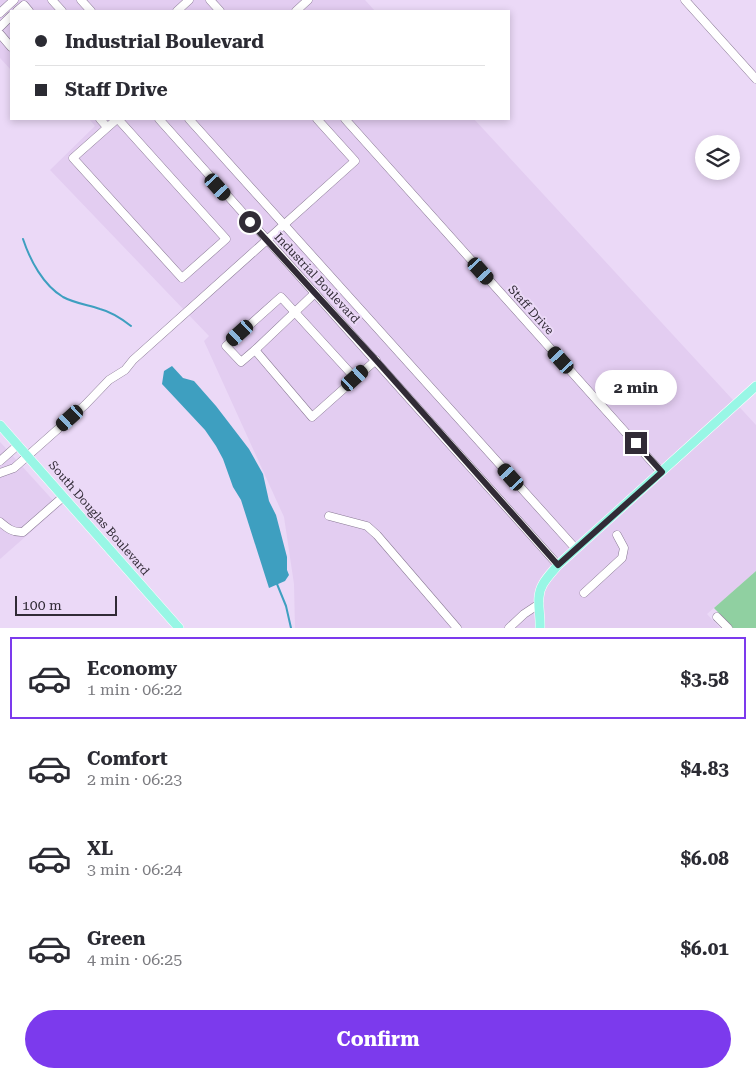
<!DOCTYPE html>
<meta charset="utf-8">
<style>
body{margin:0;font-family:"Roboto Serif",serif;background:#f7f7f7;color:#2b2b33;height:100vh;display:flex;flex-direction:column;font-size:19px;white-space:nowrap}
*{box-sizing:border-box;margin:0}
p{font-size:16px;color:#7c7c81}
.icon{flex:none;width:28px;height:28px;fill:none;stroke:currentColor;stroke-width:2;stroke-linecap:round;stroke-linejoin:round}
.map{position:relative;height:628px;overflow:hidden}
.drawer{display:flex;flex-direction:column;background:#fff;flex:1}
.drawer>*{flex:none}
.hud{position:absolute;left:10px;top:10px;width:500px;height:110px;border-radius:0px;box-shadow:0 2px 8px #0003;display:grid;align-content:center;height:110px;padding:0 25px;background:#fff}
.controls{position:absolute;left:695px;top:135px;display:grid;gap:10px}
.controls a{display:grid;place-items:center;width:45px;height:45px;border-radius:50%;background:#fff;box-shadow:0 2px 8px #0003;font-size:25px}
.scale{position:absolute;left:15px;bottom:12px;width:102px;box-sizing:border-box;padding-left:5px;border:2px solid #312b36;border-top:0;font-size:14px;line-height:18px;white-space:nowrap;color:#312b36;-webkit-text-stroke:4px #ebd9f7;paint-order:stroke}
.end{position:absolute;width:22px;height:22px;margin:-11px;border:6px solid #312b36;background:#fff;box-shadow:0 0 0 2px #fff}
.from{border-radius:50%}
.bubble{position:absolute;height:35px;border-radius:18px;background:#fff;box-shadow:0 2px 8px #0003;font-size:16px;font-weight:700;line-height:35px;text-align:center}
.car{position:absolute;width:15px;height:30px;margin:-15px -8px;border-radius:6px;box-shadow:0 0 4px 1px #0007;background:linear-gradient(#222 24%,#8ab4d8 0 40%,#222 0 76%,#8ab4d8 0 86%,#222 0)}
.hud b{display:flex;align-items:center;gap:18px;height:48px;font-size:19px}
.hud b+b{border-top:1px solid #e1e1e2}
.hud i{width:12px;height:12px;background:#2b2b33}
ul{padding:9px 0 0;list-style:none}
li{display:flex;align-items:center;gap:15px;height:82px;margin:0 10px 8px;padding:0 15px;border:2px solid transparent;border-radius:0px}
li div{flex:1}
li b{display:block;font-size:19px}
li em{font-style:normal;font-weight:700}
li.selected{border-color:#7c3aed}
li>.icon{width:45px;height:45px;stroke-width:1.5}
.cta{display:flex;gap:10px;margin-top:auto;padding:10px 25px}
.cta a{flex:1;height:58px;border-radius:30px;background:#7c3aed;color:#fff;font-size:20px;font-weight:700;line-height:58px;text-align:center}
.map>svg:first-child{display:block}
.built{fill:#e3cdf1}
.green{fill:#90d0a1}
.water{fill:#3e9fc0}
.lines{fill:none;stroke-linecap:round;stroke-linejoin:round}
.stream{stroke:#3e9fc0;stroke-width:2}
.minor-casing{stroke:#897994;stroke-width:9}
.major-casing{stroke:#fff;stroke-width:10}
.minor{stroke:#fff;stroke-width:8}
.major{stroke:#98f6e5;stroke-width:9}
.route{stroke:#312b36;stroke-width:6}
.labels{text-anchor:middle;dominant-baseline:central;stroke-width:4;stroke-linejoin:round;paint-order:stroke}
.street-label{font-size:12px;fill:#312b36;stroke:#ebd9f7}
</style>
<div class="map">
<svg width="756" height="628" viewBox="0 0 756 628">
<rect width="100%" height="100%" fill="#ebd9f7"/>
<g class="built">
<polygon points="0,0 365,0 375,11 11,11 11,70 0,58"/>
<polygon points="89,119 474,119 756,425 756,571 707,614 720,628 295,628 294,584 284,517 204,341 209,336 50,170 95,126"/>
<polygon points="0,442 59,507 0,559"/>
</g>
<polygon class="green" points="756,571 756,628 733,628 714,608"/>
<polygon class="water" points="172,366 183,378 194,381 216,406 249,449 263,474 269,501 276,515 287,557 287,570 289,575 285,581 269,588 241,500 233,487 223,459 216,446 205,430 162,384 164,371"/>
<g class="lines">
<g class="stream">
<path d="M 23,239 C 30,260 43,285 63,297 C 74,303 88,305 100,309 C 112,312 122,319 131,326"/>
<polyline points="277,584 286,606 291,628"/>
</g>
<g class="minor-casing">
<g id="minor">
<polyline points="52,0 62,11"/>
<polyline points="81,0 91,11"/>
<polyline points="210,0 220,11"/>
<polyline points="685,0 756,79"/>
<polyline points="17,11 24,5 29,11"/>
<polyline points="177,11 189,0"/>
<polyline points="296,11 308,0"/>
<polyline points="0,13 14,0"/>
<polyline points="0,27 11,16"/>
<polyline points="0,34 11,47"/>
<polyline points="100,119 107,127"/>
<polyline points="117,119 73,158 182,278 226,239 118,119"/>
<polyline points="159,119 558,565"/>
<polyline points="189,119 576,549"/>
<polyline points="345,119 661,472"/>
<polyline points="255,350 315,293"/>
<polyline points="355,378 281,297 226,346 241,362 255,350 312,417 376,360"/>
<polyline points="0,461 18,445"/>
<polyline points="0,473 14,468 85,405 109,380 125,370 133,360 355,161 317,119"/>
<polyline points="329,516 367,526 377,535 457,628"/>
<path d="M 0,522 C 7,528 13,533 23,532 L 63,497"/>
<polyline points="584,593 622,558 624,548 617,535"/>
<polyline points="717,617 728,628"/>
<polyline points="509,628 524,614 539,604"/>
</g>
</g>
<g class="major-casing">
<g id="major">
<polyline points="0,425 179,628"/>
<path d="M 540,628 C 541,614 535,597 543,584 C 547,577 553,571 558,565 L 756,386"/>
</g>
</g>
<use href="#minor" class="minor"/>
<use href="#major" class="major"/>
</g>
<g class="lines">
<polyline class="route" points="250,222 376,360 558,565 662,472 636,443"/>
</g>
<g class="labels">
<g class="street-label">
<text transform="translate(317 278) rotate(47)">Industrial Boulevard</text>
<text transform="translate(531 310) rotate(48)">Staff Drive</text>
<text transform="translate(99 518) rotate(49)">South Douglas Boulevard</text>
</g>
</g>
</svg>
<div class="controls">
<a><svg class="icon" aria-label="layers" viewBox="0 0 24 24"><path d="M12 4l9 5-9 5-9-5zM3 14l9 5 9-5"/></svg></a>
</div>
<div class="scale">100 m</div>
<i class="end from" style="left:250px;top:222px"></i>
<i class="end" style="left:636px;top:443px"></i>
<div class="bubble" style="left:595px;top:370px;width:82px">2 min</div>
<i class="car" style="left:218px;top:187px;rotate:138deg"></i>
<i class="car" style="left:481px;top:271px;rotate:138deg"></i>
<i class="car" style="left:240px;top:333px;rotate:228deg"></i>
<i class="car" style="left:561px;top:360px;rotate:318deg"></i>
<i class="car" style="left:355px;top:378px;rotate:48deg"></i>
<i class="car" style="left:70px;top:418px;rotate:228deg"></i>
<i class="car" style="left:511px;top:477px;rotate:318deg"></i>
<div class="hud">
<b><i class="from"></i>Industrial Boulevard</b>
<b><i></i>Staff Drive</b>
</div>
</div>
<section class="drawer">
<ul>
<li class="selected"><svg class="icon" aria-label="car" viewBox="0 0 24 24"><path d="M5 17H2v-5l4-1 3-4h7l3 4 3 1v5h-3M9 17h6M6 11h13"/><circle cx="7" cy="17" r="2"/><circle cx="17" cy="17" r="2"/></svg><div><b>Economy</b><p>1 min · 06:22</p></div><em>$3.58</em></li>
<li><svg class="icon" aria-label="car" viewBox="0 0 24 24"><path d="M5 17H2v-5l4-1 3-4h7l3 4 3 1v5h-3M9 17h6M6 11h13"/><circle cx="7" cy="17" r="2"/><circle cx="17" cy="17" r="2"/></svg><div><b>Comfort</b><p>2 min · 06:23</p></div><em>$4.83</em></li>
<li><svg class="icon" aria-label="car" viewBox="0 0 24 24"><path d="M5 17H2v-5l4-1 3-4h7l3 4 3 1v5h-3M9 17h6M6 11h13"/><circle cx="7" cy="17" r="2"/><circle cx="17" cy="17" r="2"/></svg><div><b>XL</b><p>3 min · 06:24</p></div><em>$6.08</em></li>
<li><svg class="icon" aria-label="car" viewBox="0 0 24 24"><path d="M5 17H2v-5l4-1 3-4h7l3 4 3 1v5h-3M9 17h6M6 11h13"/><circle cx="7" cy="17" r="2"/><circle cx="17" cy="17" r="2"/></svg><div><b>Green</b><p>4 min · 06:25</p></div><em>$6.01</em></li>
</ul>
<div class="cta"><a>Confirm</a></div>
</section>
